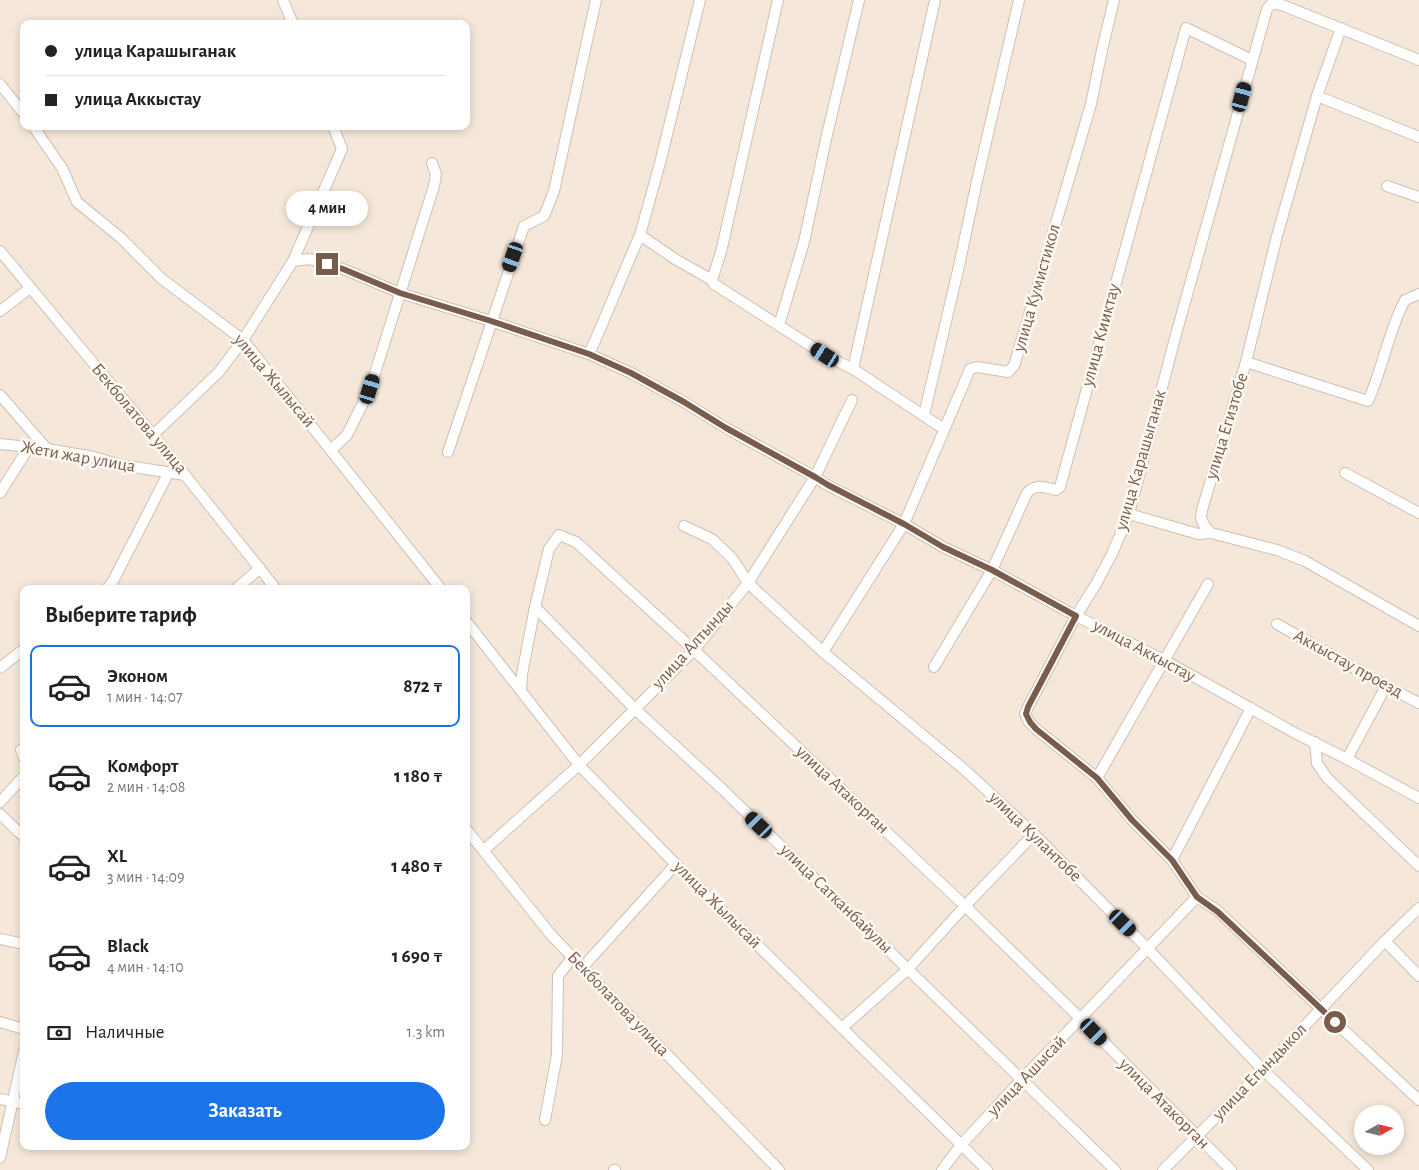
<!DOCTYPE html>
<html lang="ru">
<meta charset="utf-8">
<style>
body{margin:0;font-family:"Alegreya Sans",sans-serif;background:#f2f2f2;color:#222;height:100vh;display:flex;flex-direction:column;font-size:19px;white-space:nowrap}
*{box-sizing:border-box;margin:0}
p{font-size:16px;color:#767676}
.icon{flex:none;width:28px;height:28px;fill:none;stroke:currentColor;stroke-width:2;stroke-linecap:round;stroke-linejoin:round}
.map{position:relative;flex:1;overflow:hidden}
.drawer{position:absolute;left:20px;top:585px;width:450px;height:565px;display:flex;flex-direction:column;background:#fff;border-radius:10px;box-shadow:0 2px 8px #0003}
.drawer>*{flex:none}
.guide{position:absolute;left:20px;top:20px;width:450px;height:110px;border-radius:10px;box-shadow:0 2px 8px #0003;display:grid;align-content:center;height:110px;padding:0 25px;background:#fff}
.needle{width:32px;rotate:82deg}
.controls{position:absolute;left:1354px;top:1105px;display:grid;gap:10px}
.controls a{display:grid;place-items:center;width:50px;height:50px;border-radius:50%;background:#fff;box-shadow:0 2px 8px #0003;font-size:25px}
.end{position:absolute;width:22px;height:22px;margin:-11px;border:6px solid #7a5c4d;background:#fff;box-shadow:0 0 0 2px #fff}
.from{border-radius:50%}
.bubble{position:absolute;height:35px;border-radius:18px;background:#fff;box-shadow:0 2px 8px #0003;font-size:16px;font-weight:600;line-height:35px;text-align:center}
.car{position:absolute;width:15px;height:30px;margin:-15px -8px;border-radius:6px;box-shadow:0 0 4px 1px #0007;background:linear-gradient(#222 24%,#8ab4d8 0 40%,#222 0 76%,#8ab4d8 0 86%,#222 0)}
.guide b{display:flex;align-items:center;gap:18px;height:48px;font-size:19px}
.guide b+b{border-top:1px solid #e0e0e0}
.guide i{width:12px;height:12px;background:#222}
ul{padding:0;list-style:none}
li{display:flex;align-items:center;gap:15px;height:82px;margin:0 10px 8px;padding:0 15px;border:2px solid transparent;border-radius:10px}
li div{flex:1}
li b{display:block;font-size:19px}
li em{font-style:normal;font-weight:600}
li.on{border-color:#1a73e8}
li>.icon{width:45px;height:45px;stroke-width:1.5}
h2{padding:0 25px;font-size:22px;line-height:60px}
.pay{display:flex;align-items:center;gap:12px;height:55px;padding:0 25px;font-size:19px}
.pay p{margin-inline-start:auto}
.button{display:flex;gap:10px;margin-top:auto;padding:10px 25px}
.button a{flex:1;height:58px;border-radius:30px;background:#1a73e8;color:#fff;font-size:20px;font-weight:600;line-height:58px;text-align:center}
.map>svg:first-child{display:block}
.residential{fill:#f5e8da;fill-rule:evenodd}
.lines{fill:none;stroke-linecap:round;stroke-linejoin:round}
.minor-casing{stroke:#d1beb0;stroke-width:12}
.minor{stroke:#fff;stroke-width:10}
.route{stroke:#7a5c4d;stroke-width:6}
.labels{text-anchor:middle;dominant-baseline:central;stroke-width:5;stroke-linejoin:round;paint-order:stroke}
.street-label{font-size:18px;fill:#7a5c4d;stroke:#fffaf3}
</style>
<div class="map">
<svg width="1419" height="1170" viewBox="0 0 1419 1170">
<rect width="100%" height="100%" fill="#fdf6ec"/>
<path class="residential" d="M 0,0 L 1419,0 L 1419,1170 L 0,1170 ZM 24,24 L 466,24 L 466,126 L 24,126 ZM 24,589 L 466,589 L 466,1146 L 24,1146 ZM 1362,1114 L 1395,1114 L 1395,1146 L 1362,1146 Z"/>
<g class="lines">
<g class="minor-casing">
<g id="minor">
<polyline points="283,0 293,24"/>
<polyline points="700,0 660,163 640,235 675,259 712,280"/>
<polyline points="778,0 721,252 712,280 714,284 825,355 853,369 944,429"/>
<polyline points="1341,28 1317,96 1419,137"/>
<polyline points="1419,60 1282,5 1272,3 1267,9 1175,338 1129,514 1112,554 1096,584 1076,616 1028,707 1025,714 1029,722 1036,729 1097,778 1132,820 1172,860 1197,897 1218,911 1321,1009 1419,1100"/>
<polyline points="0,84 24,114"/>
<polyline points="1317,96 1277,236 1246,362 1202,510 1201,518 1204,525 1211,533 1277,550 1305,561 1419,626"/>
<polyline points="33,126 62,168 77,202 121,238 162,279 243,340 441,589"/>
<polyline points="1387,186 1419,197"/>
<polyline points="0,251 153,435 276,589"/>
<polyline points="293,261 310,259 343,269 400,293 491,321 589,354 631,373 684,402 726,428 815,477 827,485 904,524 943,547 992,570 1076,616 1164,660 1295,733 1347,759 1419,798"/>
<polyline points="0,311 30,288"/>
<polyline points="779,325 804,242 826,139 859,0"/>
<path d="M 589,354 C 607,315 622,275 640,235"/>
<path d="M 1246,362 L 1368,401 C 1383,368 1388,332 1405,300 L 1419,294"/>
<polyline points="853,369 935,0"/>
<polyline points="0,395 47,449"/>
<polyline points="924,415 959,266 977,181 1019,0"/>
<polyline points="153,435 219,372 243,340 293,261 342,149 333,126"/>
<polyline points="0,444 47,449 94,457 121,465 185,475"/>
<polyline points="331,450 347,435 370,389 434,186 436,174 432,163"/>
<polyline points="448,452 524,226 544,216 554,191 596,0"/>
<polyline points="1345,473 1419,513"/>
<polyline points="0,493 29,447"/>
<polyline points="1129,514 1198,534 1211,533"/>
<polyline points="684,526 712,539 732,558 748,583 823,652 966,771 1034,834 1147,948 1263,1070 1368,1170"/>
<polyline points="107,589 113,581 169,472"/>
<polyline points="236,589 260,568"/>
<polyline points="535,607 635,709 719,786 1115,1170"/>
<polyline points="466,621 579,765 695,884 987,1170"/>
<polyline points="1277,624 1386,686 1419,703"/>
<polyline points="823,652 904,524 970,369 977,367 1008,372 1014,366 1091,104 1102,50 1114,0"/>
<path d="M 934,667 L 992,570 L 1027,493 C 1036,483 1044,487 1056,490 L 1060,487 L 1186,28 L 1252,60"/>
<polyline points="0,668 24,649"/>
<polyline points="521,691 522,674 535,607 549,549 559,535 576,542 694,650 965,906 1081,1019 1231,1170"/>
<polyline points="1315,742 1317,763 1327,778 1419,866"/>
<polyline points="24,748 21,750 24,758"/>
<polyline points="1347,759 1386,686"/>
<polyline points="1097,778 1208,584"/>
<polyline points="0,802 24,776"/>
<polyline points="0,814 24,837"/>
<polyline points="466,829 552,936 779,1170"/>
<polyline points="484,850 579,765 694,650 748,583 815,477 852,400"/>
<polyline points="1172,860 1251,708"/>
<polyline points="0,939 24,944"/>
<polyline points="1385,941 1419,976"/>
<polyline points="582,968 676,864"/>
<polyline points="0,1022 24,1029"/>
<polyline points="842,1028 908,969 965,906 1034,834"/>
<polyline points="0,1099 24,1104"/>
<polyline points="545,1120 557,1055 558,976 572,958"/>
<polyline points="0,1158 24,1051"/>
<polyline points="614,1170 615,1170"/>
<polyline points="942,1170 961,1145 1022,1079 1197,897"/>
<polyline points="1163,1170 1263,1070 1385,941 1419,908"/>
</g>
</g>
<use href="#minor" class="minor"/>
</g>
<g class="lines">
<polyline class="route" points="327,264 343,269 400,293 491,321 589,354 631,373 684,402 726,428 815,477 828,485 904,524 943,547 992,570 1076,616 1028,707 1026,714 1030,722 1036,729 1097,778 1132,820 1172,860 1197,897 1218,912 1335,1022"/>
</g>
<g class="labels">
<g class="street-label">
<text transform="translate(1037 288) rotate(-74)">улица Кумистикол</text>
<text transform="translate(1101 335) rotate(-75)">улица Кииктау</text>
<text transform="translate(274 381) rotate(50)">улица Жылысай</text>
<text transform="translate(139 419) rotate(50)">Бекболатова улица</text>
<text transform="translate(1227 426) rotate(-73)">улица Егизтобе</text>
<text transform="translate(78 457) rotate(10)">Жети жар улица</text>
<text transform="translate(1141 460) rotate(-74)">улица Карашыганак</text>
<text transform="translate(693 645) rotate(-48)">улица Алтынды</text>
<text transform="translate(1144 651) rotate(28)">улица Аккыстау</text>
<text transform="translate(1348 664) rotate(29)">Аккыстау проезд</text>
<text transform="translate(842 790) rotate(43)">улица Атакорган</text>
<text transform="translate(1035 837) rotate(44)">улица Кулантобе</text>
<text transform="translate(836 899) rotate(44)">улица Сатканбайулы</text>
<text transform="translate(717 905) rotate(45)">улица Жылысай</text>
<text transform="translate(618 1004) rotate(46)">Бекболатова улица</text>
<text transform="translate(1260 1072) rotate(-46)">улица Егындыкол</text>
<text transform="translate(1027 1076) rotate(-46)">улица Ашысай</text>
<text transform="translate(1164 1104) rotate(45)">улица Атакорган</text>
</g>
</g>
</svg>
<div class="controls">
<a><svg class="needle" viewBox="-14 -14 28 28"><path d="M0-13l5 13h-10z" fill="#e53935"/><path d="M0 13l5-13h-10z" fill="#767676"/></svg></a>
</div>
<i class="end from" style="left:1335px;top:1022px"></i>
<i class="end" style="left:327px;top:264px"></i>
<div class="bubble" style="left:286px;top:191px;width:82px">4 мин</div>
<i class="car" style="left:1242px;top:97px;rotate:15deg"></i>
<i class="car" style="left:513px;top:257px;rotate:199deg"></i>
<i class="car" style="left:825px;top:355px;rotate:303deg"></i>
<i class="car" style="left:370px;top:389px;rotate:17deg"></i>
<i class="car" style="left:759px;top:825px;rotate:314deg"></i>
<i class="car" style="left:1123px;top:923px;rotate:135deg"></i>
<i class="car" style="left:1094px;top:1032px;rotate:136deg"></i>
<div class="guide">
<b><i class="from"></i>улица Карашыганак</b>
<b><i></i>улица Аккыстау</b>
</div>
<section class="drawer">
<h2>Выберите тариф</h2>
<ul>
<li class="on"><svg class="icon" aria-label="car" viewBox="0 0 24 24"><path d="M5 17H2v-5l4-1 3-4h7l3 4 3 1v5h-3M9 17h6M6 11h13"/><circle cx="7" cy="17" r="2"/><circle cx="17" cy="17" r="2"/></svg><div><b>Эконом</b><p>1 мин · 14:07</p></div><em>872 ₸</em></li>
<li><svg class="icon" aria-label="car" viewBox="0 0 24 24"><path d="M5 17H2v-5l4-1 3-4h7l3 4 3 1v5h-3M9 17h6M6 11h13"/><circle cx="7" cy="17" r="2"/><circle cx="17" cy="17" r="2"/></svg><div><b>Комфорт</b><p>2 мин · 14:08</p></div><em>1 180 ₸</em></li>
<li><svg class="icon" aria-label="car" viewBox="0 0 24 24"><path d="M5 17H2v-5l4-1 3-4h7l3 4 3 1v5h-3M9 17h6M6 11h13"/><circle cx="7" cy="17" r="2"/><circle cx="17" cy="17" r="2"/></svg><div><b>XL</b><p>3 мин · 14:09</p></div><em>1 480 ₸</em></li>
<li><svg class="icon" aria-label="car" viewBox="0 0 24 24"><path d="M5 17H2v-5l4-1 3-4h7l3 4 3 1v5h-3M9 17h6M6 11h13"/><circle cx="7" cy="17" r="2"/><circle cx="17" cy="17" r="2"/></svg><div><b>Black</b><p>4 мин · 14:10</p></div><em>1 690 ₸</em></li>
</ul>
<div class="pay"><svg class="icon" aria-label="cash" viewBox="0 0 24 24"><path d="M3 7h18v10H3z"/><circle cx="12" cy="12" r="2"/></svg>Наличные<p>1.3 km</p></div>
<div class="button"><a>Заказать</a></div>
</section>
</div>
